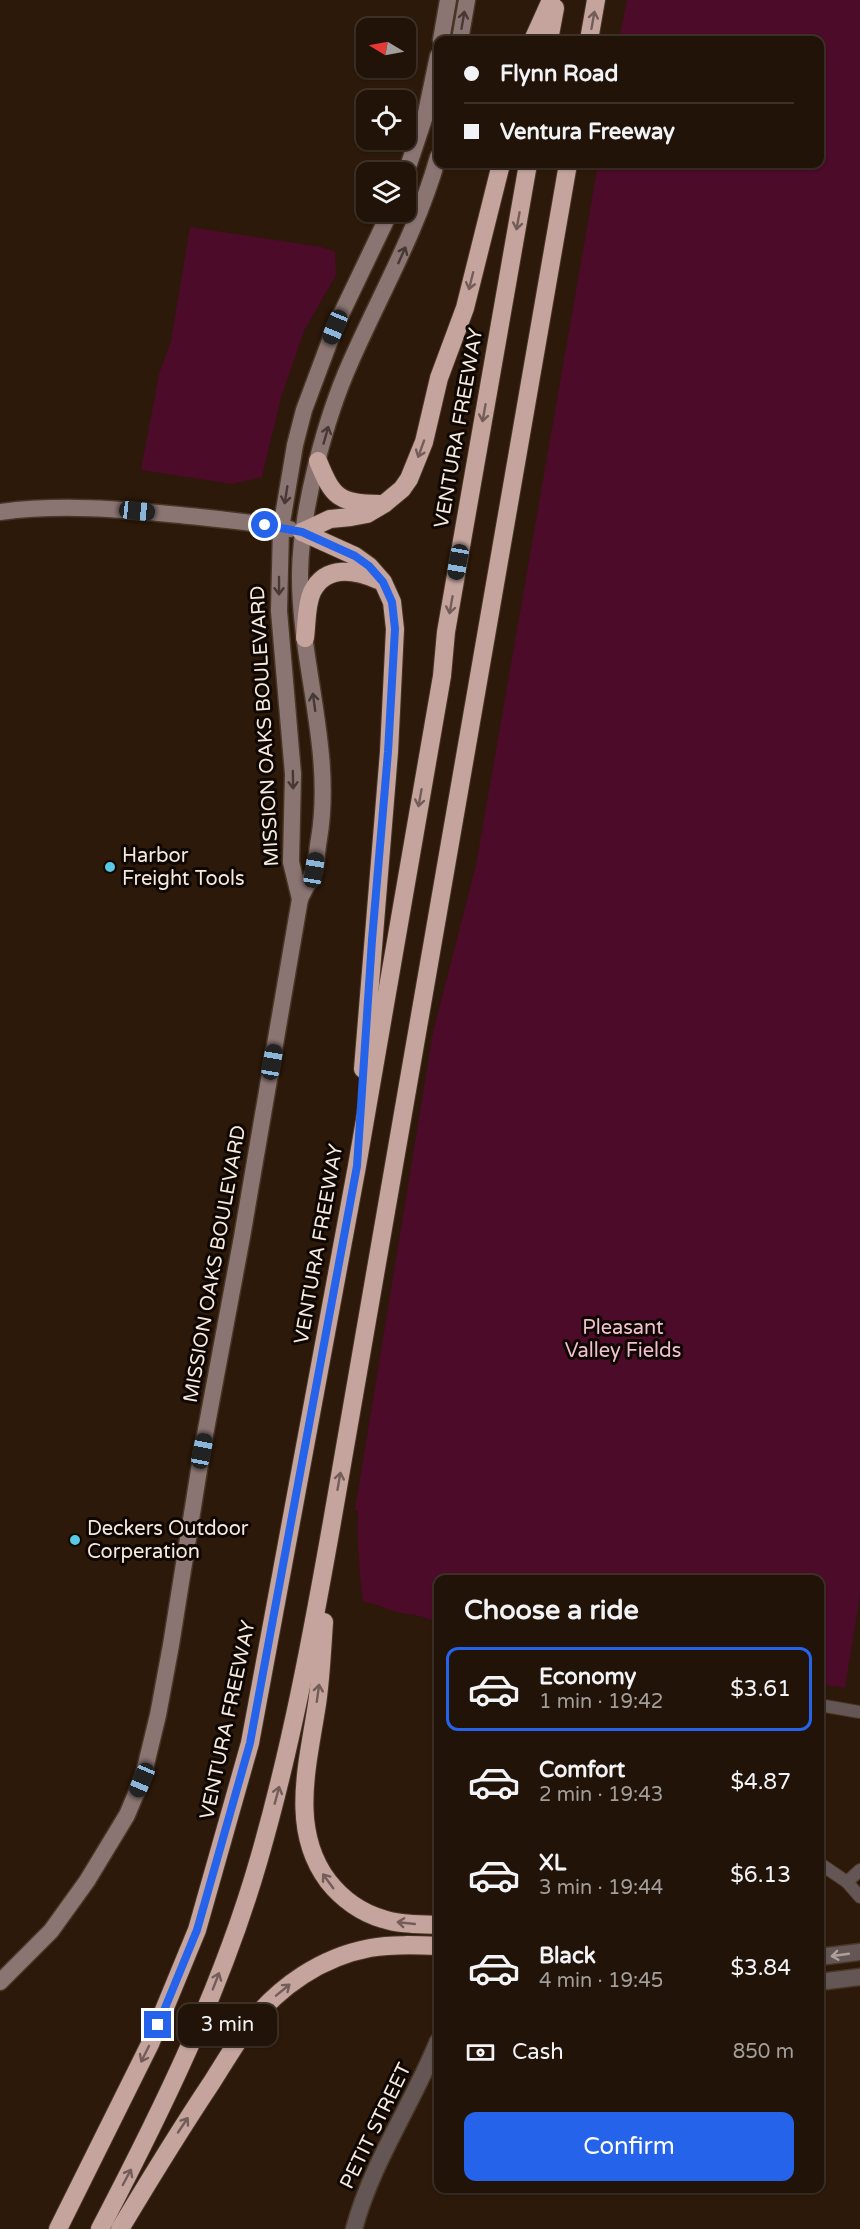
<!DOCTYPE html>
<meta charset="utf-8">
<style>
body{margin:0;font-family:"Varela Round",sans-serif;background:#2d2015;color:#f1f3f6;height:100vh;display:flex;flex-direction:column;font-size:22px;white-space:nowrap}
*{box-sizing:border-box;margin:0}
p{font-size:20px;color:#a29e9b}
.icon{flex:none;width:33px;height:33px;fill:none;stroke:currentColor;stroke-width:2;stroke-linecap:round;stroke-linejoin:round}
.map{position:relative;flex:1;overflow:hidden}
.side{position:absolute;left:434px;top:1575px;width:390px;height:618px;display:flex;flex-direction:column;background:#211307;border-radius:12px;box-shadow:0 2px 4px #0004,0 0 0 2px #3e3228}
.side>*{flex:none}
.hud{position:absolute;left:434px;top:36px;width:390px;height:132px;border-radius:12px;box-shadow:0 2px 4px #0004,0 0 0 2px #3e3228;display:grid;align-content:center;height:132px;padding:0 30px;background:#211307}
.needle{width:39px;rotate:280deg}
.buttons{position:absolute;left:356px;top:18px;display:grid;gap:12px}
.buttons a{display:grid;place-items:center;width:60px;height:60px;border-radius:12px;background:#211307;box-shadow:0 2px 4px #0004,0 0 0 2px #3e3228;font-size:30px}
.end{position:absolute;width:27px;height:27px;margin:-14px;border:8px solid #2563eb;background:#fff;box-shadow:0 0 0 3px #fff}
.from{border-radius:50%}
.bubble{position:absolute;height:42px;border-radius:12px;background:#211307;box-shadow:0 2px 4px #0004,0 0 0 2px #3e3228;font-size:20px;font-weight:600;line-height:42px;text-align:center}
.car{position:absolute;width:18px;height:36px;margin:-18px -9px;border-radius:8px;box-shadow:0 0 4px 2px #0007;background:linear-gradient(#222 24%,#8ab4d8 0 40%,#222 0 76%,#8ab4d8 0 86%,#222 0)}
.hud b{display:flex;align-items:center;gap:21px;height:57px;font-size:22px}
.hud b+b{border-top:2px solid #3e3228}
.hud i{width:15px;height:15px;background:#f1f3f6}
ul{padding:0;list-style:none}
li{display:flex;align-items:center;gap:18px;height:84px;margin:0 12px 9px;padding:0 18px;border:3px solid transparent;border-radius:12px}
li div{flex:1}
li b{display:block;font-size:22px}
li em{font-style:normal;font-weight:600}
li.on{border-color:#2563eb}
li>.icon{width:54px;height:54px;stroke-width:1.5}
h2{padding:0 30px;font-size:27px;line-height:72px}
.pay{display:flex;align-items:center;gap:15px;height:66px;padding:0 30px;font-size:22px}
.pay p{margin-inline-start:auto}
.primary-button{display:flex;gap:12px;margin-top:auto;padding:12px 30px}
.primary-button a{flex:1;height:69px;border-radius:12px;background:#2563eb;color:#fff;font-size:24px;font-weight:600;line-height:69px;text-align:center}
.map>svg:first-child{display:block}
.green{fill:#4b0b29}
.lines{fill:none;stroke-linecap:round;stroke-linejoin:round}
.minor-casing{stroke:#483627;stroke-width:14}
.tertiary-casing{stroke:#483627;stroke-width:19}
.secondary-casing{stroke:#483627;stroke-width:19}
.motorway-casing{stroke:#483627;stroke-width:20}
.minor{stroke:#635654;stroke-width:12}
.tertiary{stroke:#635654;stroke-width:16}
.secondary{stroke:#8b7572;stroke-width:16}
.motorway{stroke:#c5a49e;stroke-width:18}
.oneway{stroke:#463834}
.oneway2{stroke:#735d58}
.oneway3{stroke:#aca09a}
.route{stroke:#2563eb;stroke-width:8}
.poi-dot{fill:#58c9e4;stroke:#0e0702;stroke-width:2}
.labels{text-anchor:middle;dominant-baseline:central;stroke-width:6;stroke-linejoin:round;paint-order:stroke}
.street-label{font-size:20px;fill:#f6e9df;stroke:#0e0702}
.poi-label{font-size:20px;fill:#f6e9df;stroke:#0e0702;text-anchor:start}
.park-label{font-size:20px;fill:#f1bfcf;stroke:#0e0702}
</style>
<div class="map">
<svg width="860" height="2229" viewBox="0 0 860 2229">
<rect width="100%" height="100%" fill="#2c1909"/>
<g class="green">
<path d="M 627,0 L 860,0 L 860,1596 L 845,1688 L 819,1684 L 819,1580 L 438,1580 L 438,1618 L 431,1620 C 417,1613 401,1615 387,1609 C 377,1605 375,1603 363,1602 C 359,1569 357,1544 358,1511 L 355,1510 L 433,1032 L 476,865 L 598,164 L 819,164 L 819,40 L 619,40 Z"/>
<polygon points="190,227 322,247 335,252 336,275 304,331 281,398 262,477 232,484 141,470 159,374 171,341"/>
</g>
<g class="lines">
<g class="minor-casing">
<g id="minor">
<polyline points="819,1705 860,1712"/>
<polyline points="819,1863 847,1882 860,1897"/>
<polyline points="847,1882 860,1870"/>
</g>
</g>
<g class="tertiary-casing">
<g id="tertiary">
<polyline points="819,1957 860,1952"/>
<polyline points="819,1982 860,1977"/>
<path d="M 354,2229 C 372,2162 412,2105 438,2041"/>
</g>
</g>
<g class="secondary-casing">
<g id="secondary">
<polyline points="441,40 448,0"/>
<polyline points="460,40 467,0"/>
<polyline points="405,176 426,113 438,56"/>
<path d="M 0,512 C 60,504 120,509 180,515 C 217,519 254,522 290,529"/>
<polyline points="300,899 291,862 293,774 279,611 281,528 295,445 304,410 335,327 390,212"/>
<path d="M 0,1982 L 51,1931 L 87,1881 L 127,1815 L 143,1777 L 158,1715 L 171,1645 L 202,1451 L 242,1237 L 300,899 C 304,890 310,880 314,871 C 317,861 317,849 319,839 C 334,750 299,662 300,573 C 301,510 325,419 351,361 C 381,293 418,229 438,157"/>
</g>
</g>
<g class="motorway-casing">
<g id="motorway">
<polyline points="533,40 551,0"/>
<polyline points="549,40 555,8"/>
<polyline points="589,40 596,0"/>
<path d="M 318,461 C 333,498 339,503 379,504"/>
<polyline points="302,532 355,556 369,566 383,582 392,602 395,629 389,752 363,1069"/>
<polyline points="302,532 330,519 351,517 367,514 384,504 402,489 409,479 424,442 439,378 465,308 501,164"/>
<path d="M 305,638 C 307,623 306,605 312,592 C 326,564 355,570 378,580"/>
<path d="M 324,1622 C 322,1650 321,1677 317,1704 C 308,1764 289,1829 328,1881 C 342,1899 362,1913 383,1919 C 401,1925 420,1924 438,1925"/>
<polyline points="58,2229 150,2044 197,1930 250,1743 357,1166 442,676 446,632 528,164"/>
<path d="M 100,2229 C 162,2110 222,1988 259,1859 C 291,1748 312,1635 332,1522 L 568,164"/>
<path d="M 120,2229 C 150,2179 180,2130 212,2082 C 224,2063 236,2043 249,2025 C 279,1986 322,1957 370,1948 C 392,1944 416,1945 438,1946"/>
</g>
</g>
<use href="#minor" class="minor"/>
<use href="#tertiary" class="tertiary"/>
<use href="#secondary" class="secondary"/>
<use href="#motorway" class="motorway"/>
</g>
<defs><path id="oneway-shaft" d="M-6 0H5M1.5-3L5.5 0L1.5 3" fill="none" stroke-width="1.6" stroke-linecap="round" stroke-linejoin="round" transform="scale(1.5)"/></defs>
<g class="oneway">
<use href="#oneway-shaft" transform="translate(463 20) rotate(-80)"/>
<use href="#oneway-shaft" transform="translate(402 255) rotate(-66)"/>
<use href="#oneway-shaft" transform="translate(326 435) rotate(-74)"/>
<use href="#oneway-shaft" transform="translate(286 495) rotate(99)"/>
<use href="#oneway-shaft" transform="translate(279 586) rotate(90)"/>
<use href="#oneway-shaft" transform="translate(314 702) rotate(-98)"/>
<use href="#oneway-shaft" transform="translate(293 780) rotate(89)"/>
</g>
<g class="oneway2">
<use href="#oneway-shaft" transform="translate(593 20) rotate(-80)"/>
<use href="#oneway-shaft" transform="translate(518 221) rotate(100)"/>
<use href="#oneway-shaft" transform="translate(471 281) rotate(104)"/>
<use href="#oneway-shaft" transform="translate(484 413) rotate(100)"/>
<use href="#oneway-shaft" transform="translate(421 449) rotate(110)"/>
<use href="#oneway-shaft" transform="translate(451 605) rotate(100)"/>
<use href="#oneway-shaft" transform="translate(420 798) rotate(100)"/>
<use href="#oneway-shaft" transform="translate(339 1481) rotate(-80)"/>
<use href="#oneway-shaft" transform="translate(318 1693) rotate(-82)"/>
<use href="#oneway-shaft" transform="translate(277 1795) rotate(-75)"/>
<use href="#oneway-shaft" transform="translate(328 1881) rotate(-126)"/>
<use href="#oneway-shaft" transform="translate(406 1923) rotate(-174)"/>
<use href="#oneway-shaft" transform="translate(216 1981) rotate(-69)"/>
<use href="#oneway-shaft" transform="translate(283 1990) rotate(-39)"/>
<use href="#oneway-shaft" transform="translate(145 2054) rotate(116)"/>
<use href="#oneway-shaft" transform="translate(183 2125) rotate(-56)"/>
<use href="#oneway-shaft" transform="translate(127 2177) rotate(-62)"/>
</g>
<use class="oneway3" href="#oneway-shaft" transform="translate(840 1955) rotate(172)"/>
<g class="lines">
<polyline class="route" points="158,2025 197,1930 250,1743 357,1166 372,940 388,752 395,629 392,602 383,582 369,566 355,556 302,532 265,525"/>
</g>
<g class="poi-dot">
<circle cx="110" cy="867" r="6"/>
<circle cx="75" cy="1540" r="6"/>
</g>
<g class="labels">
<g class="street-label">
<text transform="translate(459 428) rotate(-80)">VENTURA FREEWAY</text>
<text transform="translate(265 726) rotate(-93)">MISSION OAKS BOULEVARD</text>
<text transform="translate(319 1244) rotate(-80)">VENTURA FREEWAY</text>
<text transform="translate(215 1264) rotate(-80)">MISSION OAKS BOULEVARD</text>
<text transform="translate(228 1720) rotate(-78)">VENTURA FREEWAY</text>
<text transform="translate(376 2126) rotate(-64)">PETIT STREET</text>
</g>
<g class="poi-label">
<text x="122" y="856">Harbor<tspan x="122" dy="23">Freight Tools</tspan></text>
<text x="87" y="1529">Deckers Outdoor<tspan x="87" dy="23">Corperation</tspan></text>
</g>
<g class="park-label">
<text x="623" y="1328">Pleasant<tspan x="623" dy="23">Valley Fields</tspan></text>
</g>
</g>
</svg>
<div class="buttons">
<a><svg class="needle" viewBox="-14 -14 28 28"><path d="M0-13l5 13h-10z" fill="#e53935"/><path d="M0 13l5-13h-10z" fill="#a29e9b"/></svg></a>
<a><svg class="icon" aria-label="locate" viewBox="0 0 24 24"><circle cx="12" cy="12" r="6"/><path d="M12 2v4M12 18v4M2 12h4M18 12h4"/></svg></a>
<a><svg class="icon" aria-label="layers" viewBox="0 0 24 24"><path d="M12 4l9 5-9 5-9-5zM3 14l9 5 9-5"/></svg></a>
</div>
<i class="end from" style="left:265px;top:525px"></i>
<i class="end" style="left:158px;top:2025px"></i>
<div class="bubble" style="left:178px;top:2004px;width:99px">3 min</div>
<i class="car" style="left:335px;top:327px;rotate:202deg"></i>
<i class="car" style="left:137px;top:511px;rotate:96deg"></i>
<i class="car" style="left:458px;top:562px;rotate:190deg"></i>
<i class="car" style="left:314px;top:870px;rotate:9deg"></i>
<i class="car" style="left:272px;top:1062px;rotate:10deg"></i>
<i class="car" style="left:202px;top:1451px;rotate:11deg"></i>
<i class="car" style="left:142px;top:1780px;rotate:203deg"></i>
<div class="hud">
<b><i class="from"></i>Flynn Road</b>
<b><i></i>Ventura Freeway</b>
</div>
<section class="side">
<h2>Choose a ride</h2>
<ul>
<li class="on"><svg class="icon" aria-label="car" viewBox="0 0 24 24"><path d="M5 17H2v-5l4-1 3-4h7l3 4 3 1v5h-3M9 17h6M6 11h13"/><circle cx="7" cy="17" r="2"/><circle cx="17" cy="17" r="2"/></svg><div><b>Economy</b><p>1 min · 19:42</p></div><em>$3.61</em></li>
<li><svg class="icon" aria-label="car" viewBox="0 0 24 24"><path d="M5 17H2v-5l4-1 3-4h7l3 4 3 1v5h-3M9 17h6M6 11h13"/><circle cx="7" cy="17" r="2"/><circle cx="17" cy="17" r="2"/></svg><div><b>Comfort</b><p>2 min · 19:43</p></div><em>$4.87</em></li>
<li><svg class="icon" aria-label="car" viewBox="0 0 24 24"><path d="M5 17H2v-5l4-1 3-4h7l3 4 3 1v5h-3M9 17h6M6 11h13"/><circle cx="7" cy="17" r="2"/><circle cx="17" cy="17" r="2"/></svg><div><b>XL</b><p>3 min · 19:44</p></div><em>$6.13</em></li>
<li><svg class="icon" aria-label="car" viewBox="0 0 24 24"><path d="M5 17H2v-5l4-1 3-4h7l3 4 3 1v5h-3M9 17h6M6 11h13"/><circle cx="7" cy="17" r="2"/><circle cx="17" cy="17" r="2"/></svg><div><b>Black</b><p>4 min · 19:45</p></div><em>$3.84</em></li>
</ul>
<div class="pay"><svg class="icon" aria-label="cash" viewBox="0 0 24 24"><path d="M3 7h18v10H3z"/><circle cx="12" cy="12" r="2"/></svg>Cash<p>850 m</p></div>
<div class="primary-button"><a>Confirm</a></div>
</section>
</div>
